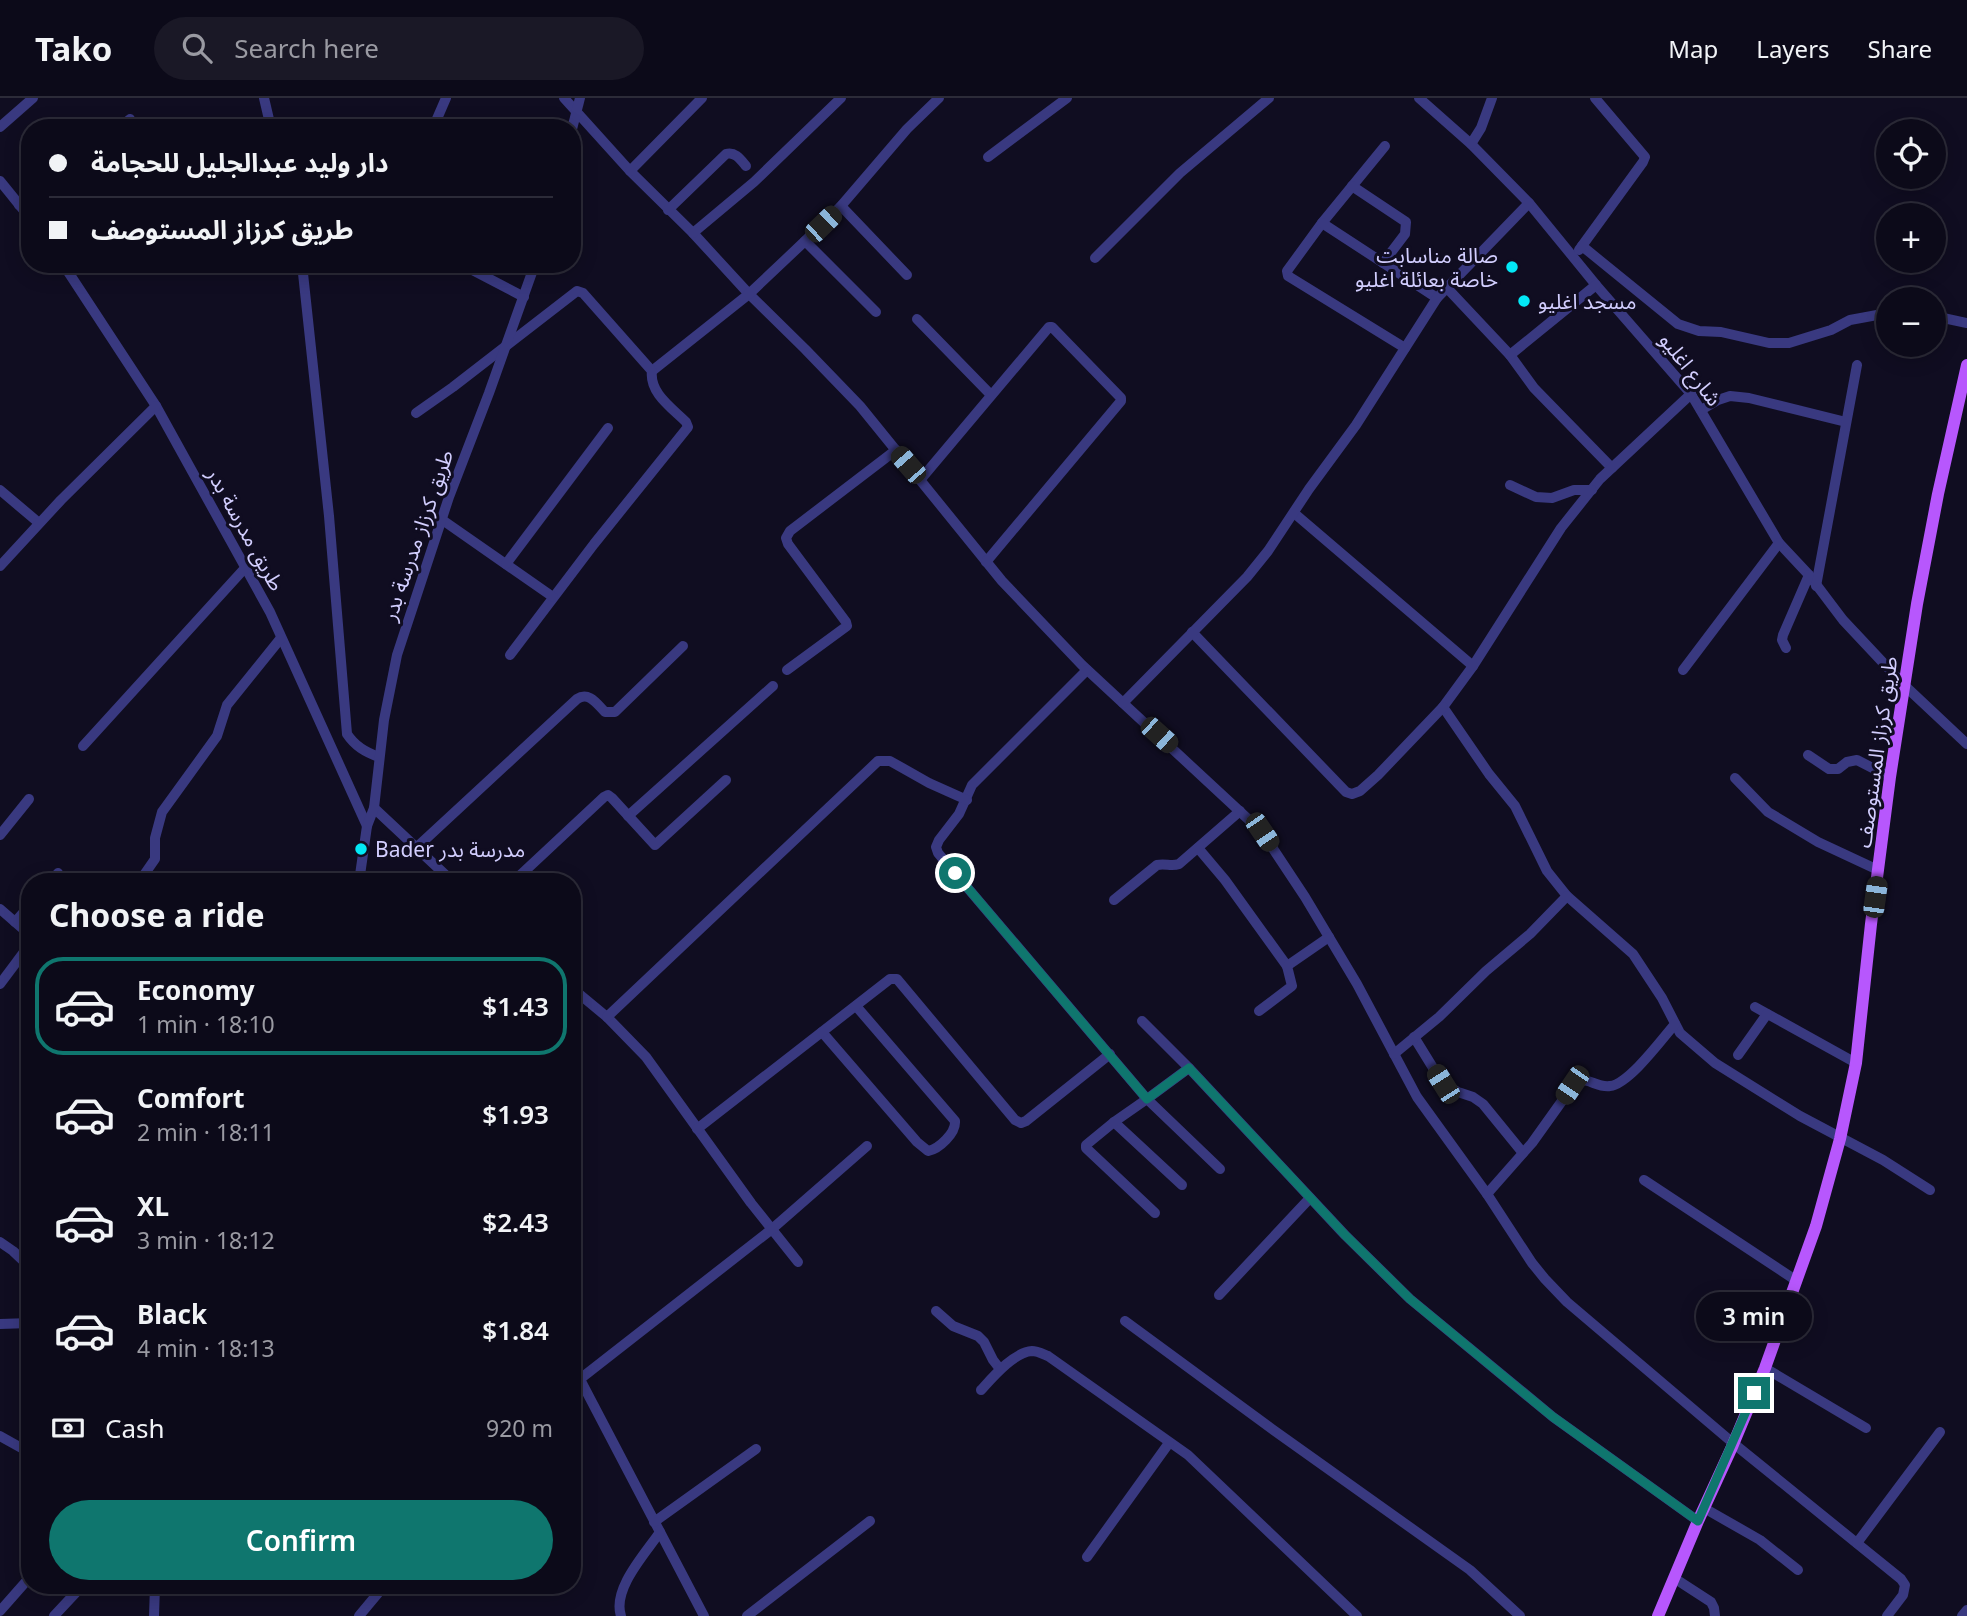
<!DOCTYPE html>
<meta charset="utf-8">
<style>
body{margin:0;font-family:"Noto Sans","Noto Sans Arabic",sans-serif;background:#1a1826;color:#f1f3f6;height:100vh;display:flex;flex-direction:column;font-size:26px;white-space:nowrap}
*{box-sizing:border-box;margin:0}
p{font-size:23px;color:#9a9aa2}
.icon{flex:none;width:38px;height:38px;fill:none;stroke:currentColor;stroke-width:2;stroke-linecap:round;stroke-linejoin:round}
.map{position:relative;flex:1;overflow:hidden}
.details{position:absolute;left:21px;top:775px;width:560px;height:721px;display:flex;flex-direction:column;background:#0c0a19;border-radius:28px;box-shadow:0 4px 18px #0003,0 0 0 2px #2c2b38}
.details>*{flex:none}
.top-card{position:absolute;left:21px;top:21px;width:560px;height:154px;border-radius:28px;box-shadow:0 4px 18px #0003,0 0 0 2px #2c2b38;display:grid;align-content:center;height:154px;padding:0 28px;background:#0c0a19}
.tools{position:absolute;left:1876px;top:21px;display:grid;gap:14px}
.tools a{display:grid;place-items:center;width:70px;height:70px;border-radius:50%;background:#0c0a19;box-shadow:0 4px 18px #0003,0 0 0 2px #2c2b38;font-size:35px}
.end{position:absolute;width:32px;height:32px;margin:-16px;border:9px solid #0f766e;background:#fff;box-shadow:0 0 0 4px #fff}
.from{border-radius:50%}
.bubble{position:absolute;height:49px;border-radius:24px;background:#0c0a19;box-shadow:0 4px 18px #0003,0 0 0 2px #2c2b38;font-size:23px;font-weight:600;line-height:49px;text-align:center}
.car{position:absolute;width:21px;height:42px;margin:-21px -10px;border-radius:9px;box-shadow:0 0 5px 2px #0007;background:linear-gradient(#222 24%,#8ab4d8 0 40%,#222 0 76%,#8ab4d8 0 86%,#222 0)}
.top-card b{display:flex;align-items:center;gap:24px;height:66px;font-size:26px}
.top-card b+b{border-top:2px solid #2c2b38}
.top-card i{width:18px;height:18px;background:#f1f3f6}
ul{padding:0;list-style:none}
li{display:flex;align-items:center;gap:21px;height:98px;margin:0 14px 10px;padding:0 14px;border:4px solid transparent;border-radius:28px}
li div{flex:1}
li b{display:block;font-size:26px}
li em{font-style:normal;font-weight:600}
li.current{border-color:#0f766e}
li>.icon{width:63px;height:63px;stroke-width:1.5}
h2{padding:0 28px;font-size:32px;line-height:84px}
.pay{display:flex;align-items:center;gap:18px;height:77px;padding:0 28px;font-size:26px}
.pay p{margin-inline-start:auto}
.cta{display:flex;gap:14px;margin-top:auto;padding:14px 28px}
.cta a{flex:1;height:80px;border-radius:42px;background:#0f766e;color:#fff;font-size:28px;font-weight:600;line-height:80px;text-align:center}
header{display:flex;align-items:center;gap:42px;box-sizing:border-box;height:98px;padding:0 35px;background:#0c0a19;border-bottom:2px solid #2c2b38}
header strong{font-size:33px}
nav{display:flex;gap:38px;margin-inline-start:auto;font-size:24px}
.search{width:490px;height:63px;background:#1a1826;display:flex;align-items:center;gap:18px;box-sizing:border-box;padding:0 24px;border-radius:38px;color:#9a9aa2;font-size:26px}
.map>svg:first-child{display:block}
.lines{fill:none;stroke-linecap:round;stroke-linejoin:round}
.minor{stroke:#393980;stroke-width:10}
.major{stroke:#b757fd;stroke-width:12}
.route{stroke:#0f766e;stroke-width:9}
.poi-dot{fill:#03e8f6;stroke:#100d21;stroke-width:2.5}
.labels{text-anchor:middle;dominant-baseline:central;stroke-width:6;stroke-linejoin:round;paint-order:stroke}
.poi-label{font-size:21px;fill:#d2cefe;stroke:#100d21;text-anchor:start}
.street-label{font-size:21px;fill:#d2cefe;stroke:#100d21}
</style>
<header>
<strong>Tako</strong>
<div class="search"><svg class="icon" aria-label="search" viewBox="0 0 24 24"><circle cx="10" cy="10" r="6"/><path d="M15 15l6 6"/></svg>Search here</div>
<nav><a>Map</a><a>Layers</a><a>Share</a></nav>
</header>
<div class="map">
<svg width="1967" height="1518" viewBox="0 0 1967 1518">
<rect width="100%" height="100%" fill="#100d21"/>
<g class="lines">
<g class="minor">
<polyline points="264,0 271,30"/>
<polyline points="564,0 630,73 693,135 749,196 805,251 860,308 1002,483 1082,567 1262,734 1305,799 1357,886 1417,999 1487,1096 1532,1165 1545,1181 1567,1204 1733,1345 1901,1481 1905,1487 1903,1497 1887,1518"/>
<polyline points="1419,0 1471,46 1529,105 1596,187 1691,296 1779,445 1809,477 1843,522 1904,587 1967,646"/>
<polyline points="0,29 33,0"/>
<polyline points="119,30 130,21"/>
<polyline points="433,30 446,0"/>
<polyline points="572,31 580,0"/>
<polyline points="1471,46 1481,30 1492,0"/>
<polyline points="1385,48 1322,125 1287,173 1288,178 1405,250"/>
<polyline points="988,59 1067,0"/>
<polyline points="630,73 702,0"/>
<polyline points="0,83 30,120"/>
<polyline points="1352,88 1406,124 1405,136 1383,165"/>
<polyline points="19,107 30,99"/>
<polyline points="841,108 907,177"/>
<path d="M 668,112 L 726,56 C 735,53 741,62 746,68"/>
<polyline points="1322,125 1437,200"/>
<polyline points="693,135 754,84 841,0"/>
<polyline points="805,143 876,214"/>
<polyline points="1582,148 1678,226 1699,233 1721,234 1769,245 1789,245 1831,232 1850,222 1888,215"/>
<polyline points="1579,152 1643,64 1645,59 1595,0"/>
<polyline points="1095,160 1180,75 1269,0"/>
<polyline points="63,166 156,308 270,514 367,728"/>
<path d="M 302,166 L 329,418 L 347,636 C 355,648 365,654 379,659"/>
<polyline points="461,166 524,199"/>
<polyline points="1447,190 1510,257 1534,290 1612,370"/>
<polyline points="1934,218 1967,225"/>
<polyline points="917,221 991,297"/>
<polyline points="1510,257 1596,187"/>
<polyline points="652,273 749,196 805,143 841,108 907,31 939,0"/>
<polyline points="1691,296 1600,381 1561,430 1473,568 1443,609 1489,676 1515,708 1547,773 1567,798 1633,856 1662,900 1680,935 1715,965 1800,1018 1883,1062 1930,1092"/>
<polyline points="1701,312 1718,302 1730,298 1749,300 1846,324"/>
<path d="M 416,315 L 453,289 L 577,193 L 583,195 L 652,273 C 649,295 672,310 686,324 L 688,329 L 594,446 L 510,557"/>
<polyline points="921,381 1049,229 1052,229 1121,300 1121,303 986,464"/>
<polyline points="1510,387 1536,399 1552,400 1574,392 1592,392"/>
<polyline points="0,392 39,425"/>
<polyline points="1294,415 1473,568"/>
<polyline points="441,421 553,499"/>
<polyline points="506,466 608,330"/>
<polyline points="0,468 61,402 156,308"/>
<polyline points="1816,488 1857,267"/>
<polyline points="1192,534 1346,694 1352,696 1360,693 1378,677 1443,609"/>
<polyline points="1786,550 1782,542 1783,537 1809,477"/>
<polyline points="787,572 847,528 846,524 788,446 786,440 790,433 896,352"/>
<polyline points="1087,572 972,687 959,716 939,742 936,749 938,755 1147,1001 1189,970"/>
<polyline points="1683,572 1779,445"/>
<polyline points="1123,605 1247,479 1268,453 1309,391 1356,327 1437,200 1529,105"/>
<polyline points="83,648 245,470"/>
<polyline points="1808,657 1829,671 1838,671 1847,664 1857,662 1890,679"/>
<polyline points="1735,680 1768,714 1818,744 1878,772"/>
<polyline points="374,710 453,784"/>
<polyline points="628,718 773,588"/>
<polyline points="0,737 29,701"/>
<path d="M 416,750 L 577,601 C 589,593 597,606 605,614 L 615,614 L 683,548"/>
<polyline points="1198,750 1225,782 1287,868"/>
<polyline points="50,784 58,775"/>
<polyline points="139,784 155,761 155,740 162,714 217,638 227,607 281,540"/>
<polyline points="359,784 367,728 374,710 384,622 397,557 449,399 489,295 535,166"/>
<polyline points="513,784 604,699 608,697 612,700 655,747 726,682"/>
<path d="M 1114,802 L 1157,767 C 1166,765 1171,769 1179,766 L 1240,713"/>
<polyline points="0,811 30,837"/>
<polyline points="15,824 30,807"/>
<polyline points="0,886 30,846"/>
<polyline points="572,890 607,919 646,959 751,1105 798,1164"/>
<polyline points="1755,909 1856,965"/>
<polyline points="1259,913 1292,888 1287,868 1329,839"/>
<polyline points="607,919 878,663 890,663 929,685 967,702"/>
<polyline points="1142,923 1189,970 1345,1137 1410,1201 1553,1319 1698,1423"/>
<path d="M 822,934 L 917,1044 L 928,1053 C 939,1051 956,1035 955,1023 L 856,908"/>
<polyline points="1414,939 1443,986 1458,994 1473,999 1483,1006 1523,1055"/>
<polyline points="1394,956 1439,919 1486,873 1530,836 1567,798"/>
<polyline points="1738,957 1767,916"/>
<polyline points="1114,1024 1182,1087"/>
<polyline points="697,1031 890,881 897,881 1015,1022 1021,1025 1026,1023 1110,956"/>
<polyline points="1644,1082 1797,1183"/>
<path d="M 1487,1096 L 1532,1045 L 1577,982 C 1589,980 1598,990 1610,988 C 1629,986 1662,941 1675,926"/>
<polyline points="1155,1115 1086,1050 1086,1047 1114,1024 1147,1001 1220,1071"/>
<polyline points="0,1144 13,1153 30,1169"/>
<polyline points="1219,1197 1310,1100"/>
<polyline points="936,1213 953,1228 978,1238 984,1244 993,1262 1000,1271"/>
<polyline points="1125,1223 1272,1331 1470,1472 1520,1518"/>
<polyline points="0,1226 30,1225"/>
<polyline points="572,1266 704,1518"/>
<polyline points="1765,1270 1866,1330"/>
<polyline points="580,1281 772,1131 867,1048"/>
<path d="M 981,1292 C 992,1280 1014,1254 1032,1253 C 1037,1253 1043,1256 1048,1258 L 1188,1357 L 1357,1518"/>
<polyline points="0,1338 25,1352 30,1353"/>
<polyline points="1704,1410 1760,1442 1798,1472"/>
<polyline points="654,1424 756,1351"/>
<polyline points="1857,1445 1940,1334"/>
<polyline points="1087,1459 1169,1345"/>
<polyline points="1674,1480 1711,1504 1714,1510 1715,1518"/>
<polyline points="0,1513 30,1479"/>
<polyline points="54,1518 82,1488"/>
<polyline points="154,1518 155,1488"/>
<polyline points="359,1518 384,1488"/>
<path d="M 621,1518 C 612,1491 645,1456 660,1434"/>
<polyline points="747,1518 870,1423"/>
<polyline points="1962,1518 1967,1512"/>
</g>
<polyline class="major" points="1658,1518 1698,1423 1732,1349 1765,1270 1816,1128 1840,1041 1856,965 1871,826 1890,679 1917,506 1938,396 1967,267"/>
</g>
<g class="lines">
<polyline class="route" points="955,775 1147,1001 1189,970 1345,1137 1410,1201 1553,1319 1698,1423 1754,1295"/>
</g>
<g class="poi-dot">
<circle cx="1512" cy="169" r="7"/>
<circle cx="1524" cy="203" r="7"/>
<circle cx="361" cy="751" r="7"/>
</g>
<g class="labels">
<g class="poi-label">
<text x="1498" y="157" text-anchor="end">صالة مناسابت<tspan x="1498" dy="24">خاصة بعائلة اغليو</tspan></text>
<text x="1538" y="203">مسجد اغليو</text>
<text x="375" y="751">Bader مدرسة بدر</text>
</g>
<g class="street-label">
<text transform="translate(1691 271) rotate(52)">شارع اغليو</text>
<text transform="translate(246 431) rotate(61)">طريق مدرسة بدر</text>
<text transform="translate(417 437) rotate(-71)">طريق كرزاز مدرسة بدر</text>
<text transform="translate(1876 654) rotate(-82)">طريق كرزاز المستوصف</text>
</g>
</g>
</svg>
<div class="tools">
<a><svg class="icon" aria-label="locate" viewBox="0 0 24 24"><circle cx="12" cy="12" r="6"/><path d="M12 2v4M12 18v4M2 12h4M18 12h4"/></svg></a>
<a>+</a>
<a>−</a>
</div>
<i class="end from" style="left:955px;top:775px"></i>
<i class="end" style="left:1754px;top:1295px"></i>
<div class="bubble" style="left:1696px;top:1194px;width:116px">3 min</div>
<i class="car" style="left:823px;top:126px;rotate:46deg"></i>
<i class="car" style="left:908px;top:367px;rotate:319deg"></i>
<i class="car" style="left:1159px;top:637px;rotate:132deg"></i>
<i class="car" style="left:1262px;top:734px;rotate:146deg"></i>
<i class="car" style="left:1875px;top:799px;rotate:8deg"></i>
<i class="car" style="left:1443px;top:986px;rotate:328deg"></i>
<i class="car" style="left:1572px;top:987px;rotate:214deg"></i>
<div class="top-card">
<b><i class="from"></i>دار وليد عبدالجليل للحجامة</b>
<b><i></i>طريق كرزاز المستوصف</b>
</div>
<section class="details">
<h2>Choose a ride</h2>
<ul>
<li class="current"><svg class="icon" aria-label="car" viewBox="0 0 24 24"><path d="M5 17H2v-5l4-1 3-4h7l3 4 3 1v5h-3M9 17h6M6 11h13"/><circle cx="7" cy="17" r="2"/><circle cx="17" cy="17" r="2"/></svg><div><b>Economy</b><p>1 min · 18:10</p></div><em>$1.43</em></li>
<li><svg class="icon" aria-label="car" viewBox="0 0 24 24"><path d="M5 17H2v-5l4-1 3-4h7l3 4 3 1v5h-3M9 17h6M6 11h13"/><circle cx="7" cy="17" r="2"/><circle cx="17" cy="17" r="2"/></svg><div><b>Comfort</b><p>2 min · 18:11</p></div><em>$1.93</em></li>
<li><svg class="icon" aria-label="car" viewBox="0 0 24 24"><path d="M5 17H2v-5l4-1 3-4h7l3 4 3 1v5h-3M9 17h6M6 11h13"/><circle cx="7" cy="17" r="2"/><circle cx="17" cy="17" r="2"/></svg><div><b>XL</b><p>3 min · 18:12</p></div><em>$2.43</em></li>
<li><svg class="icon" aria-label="car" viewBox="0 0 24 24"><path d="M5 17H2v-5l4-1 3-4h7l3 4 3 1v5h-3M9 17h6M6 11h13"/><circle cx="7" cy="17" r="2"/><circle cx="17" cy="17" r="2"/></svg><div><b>Black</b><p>4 min · 18:13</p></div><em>$1.84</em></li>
</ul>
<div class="pay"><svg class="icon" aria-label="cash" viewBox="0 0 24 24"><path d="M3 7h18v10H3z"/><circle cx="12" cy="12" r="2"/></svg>Cash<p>920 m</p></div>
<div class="cta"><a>Confirm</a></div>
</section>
</div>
